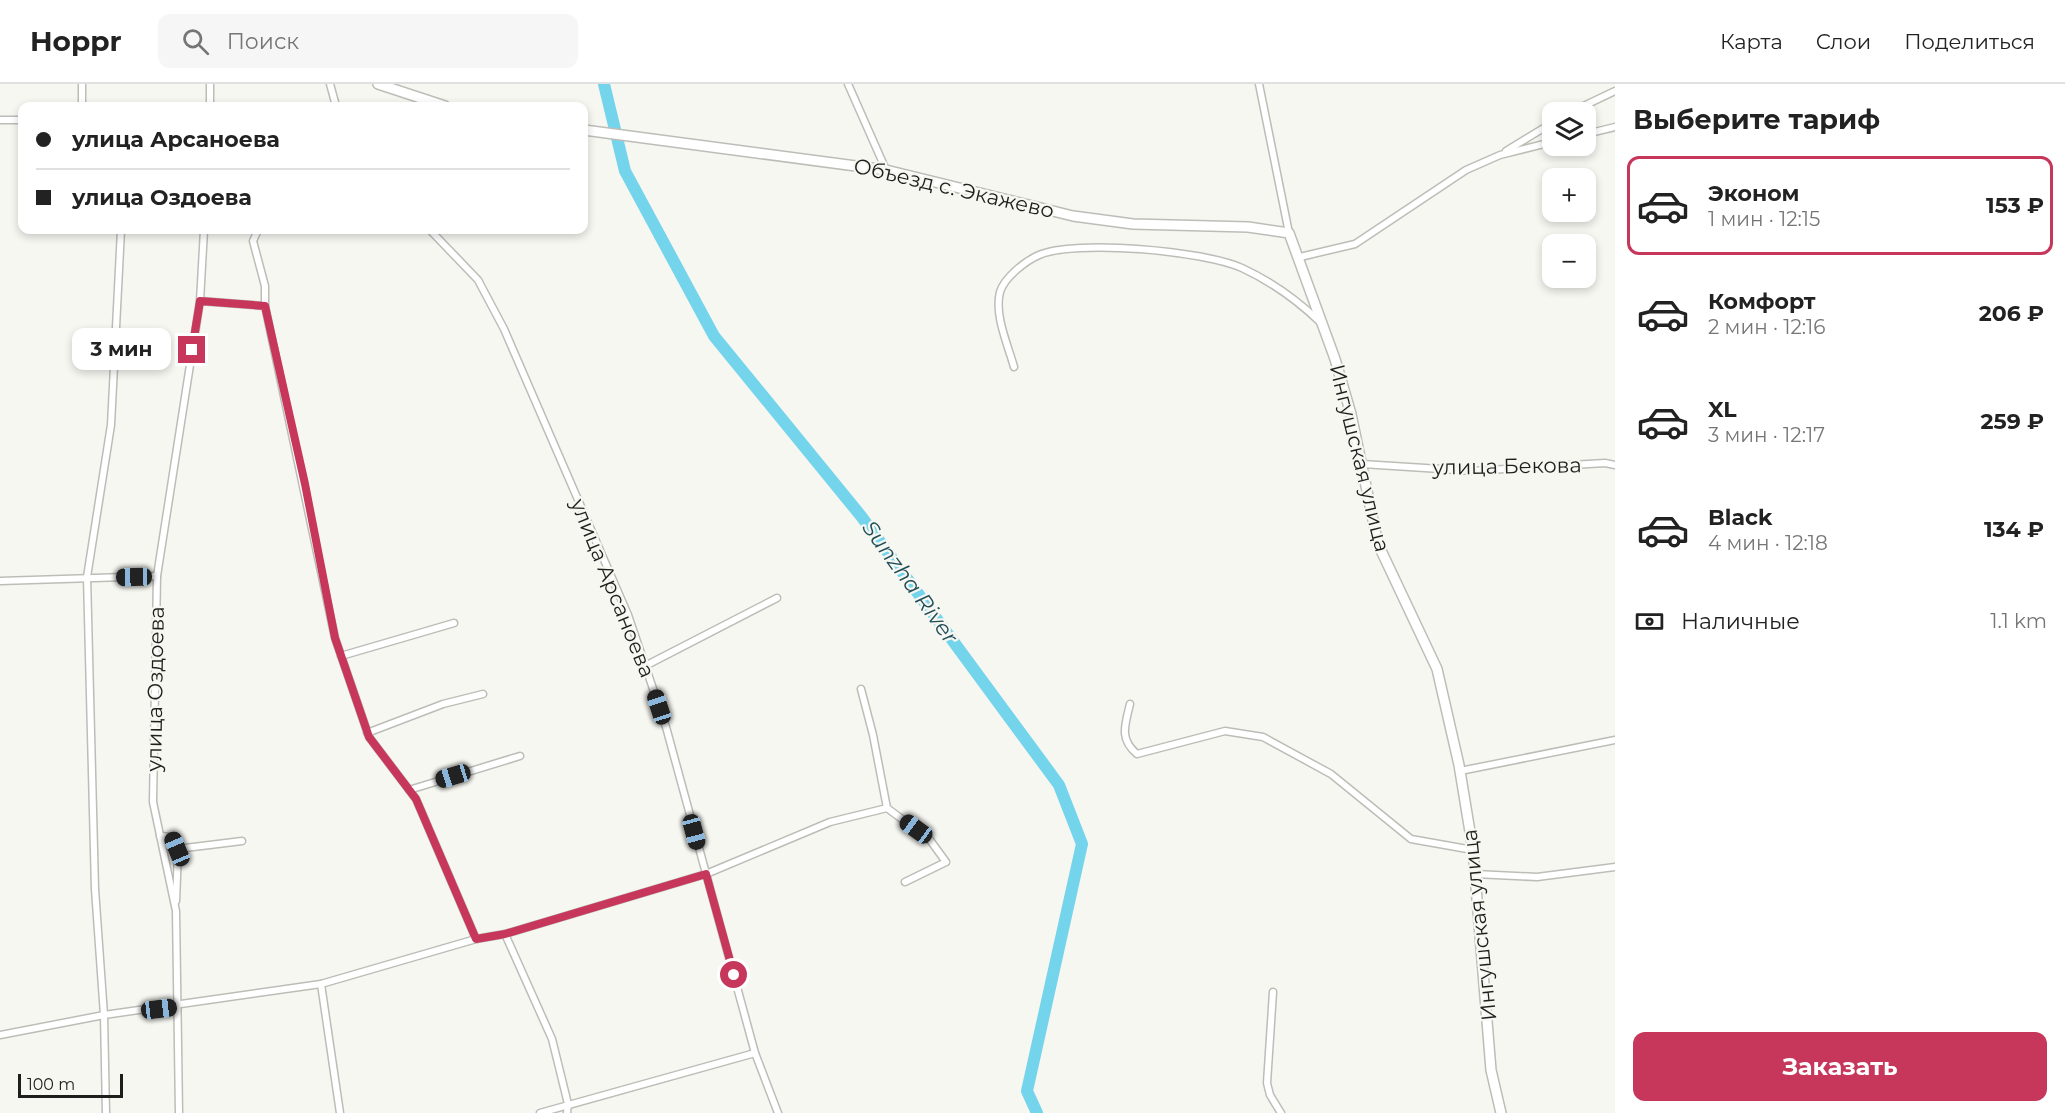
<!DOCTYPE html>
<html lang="ru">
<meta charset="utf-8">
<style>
body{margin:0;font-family:Montserrat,sans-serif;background:#f6f6f6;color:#222;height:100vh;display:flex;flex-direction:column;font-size:22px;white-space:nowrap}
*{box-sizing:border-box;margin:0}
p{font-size:20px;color:#767676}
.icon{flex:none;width:33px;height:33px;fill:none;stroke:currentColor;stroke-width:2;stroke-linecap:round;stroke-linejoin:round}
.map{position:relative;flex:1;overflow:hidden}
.panel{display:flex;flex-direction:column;background:#fff;width:450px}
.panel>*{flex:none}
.guide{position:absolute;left:18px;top:18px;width:570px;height:132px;border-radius:12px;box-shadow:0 3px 9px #0003;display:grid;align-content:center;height:132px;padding:0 18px;background:#fff}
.tools{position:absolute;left:1542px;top:18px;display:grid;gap:12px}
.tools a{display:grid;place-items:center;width:54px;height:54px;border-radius:12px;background:#fff;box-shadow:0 3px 9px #0003;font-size:30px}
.scale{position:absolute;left:18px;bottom:15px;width:105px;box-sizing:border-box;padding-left:6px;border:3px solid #1e1e1c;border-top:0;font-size:16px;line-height:21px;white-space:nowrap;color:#1e1e1c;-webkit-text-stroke:4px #f7f7f2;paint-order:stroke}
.end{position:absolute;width:27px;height:27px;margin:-14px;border:8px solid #c6375b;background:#fff;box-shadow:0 0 0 3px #fff}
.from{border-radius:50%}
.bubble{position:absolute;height:42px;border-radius:12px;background:#fff;box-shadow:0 3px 9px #0003;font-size:20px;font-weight:700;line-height:42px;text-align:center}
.car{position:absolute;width:18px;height:36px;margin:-18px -9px;border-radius:8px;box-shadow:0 0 4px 2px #0007;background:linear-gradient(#222 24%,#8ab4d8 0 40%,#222 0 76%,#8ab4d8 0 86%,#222 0)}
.guide b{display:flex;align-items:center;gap:21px;height:57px;font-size:22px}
.guide b+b{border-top:2px solid #e0e0e0}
.guide i{width:15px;height:15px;background:#222}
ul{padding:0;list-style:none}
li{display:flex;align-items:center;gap:18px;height:99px;margin:0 12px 9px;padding:0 6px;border:3px solid transparent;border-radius:12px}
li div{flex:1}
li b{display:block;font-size:22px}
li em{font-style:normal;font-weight:700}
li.active{border-color:#c6375b}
li>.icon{width:54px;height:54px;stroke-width:1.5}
h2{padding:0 18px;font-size:27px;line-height:72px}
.pay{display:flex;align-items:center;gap:15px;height:66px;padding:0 18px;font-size:22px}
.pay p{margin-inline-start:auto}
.primary-button{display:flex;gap:12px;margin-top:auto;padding:12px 18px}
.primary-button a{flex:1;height:69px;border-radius:12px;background:#c6375b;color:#fff;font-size:24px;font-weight:700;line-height:69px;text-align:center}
header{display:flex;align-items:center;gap:36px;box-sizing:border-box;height:84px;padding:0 30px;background:#fff;border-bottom:2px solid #e0e0e0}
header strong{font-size:28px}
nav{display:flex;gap:33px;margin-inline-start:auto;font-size:21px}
.search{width:420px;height:54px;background:#f6f6f6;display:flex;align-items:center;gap:15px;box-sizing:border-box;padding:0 21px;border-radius:12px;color:#767676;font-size:22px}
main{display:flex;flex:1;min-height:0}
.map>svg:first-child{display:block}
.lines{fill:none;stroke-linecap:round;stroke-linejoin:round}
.river{stroke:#74d4eb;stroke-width:12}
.street-casing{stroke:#bdbdb8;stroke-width:9}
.secondary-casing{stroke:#bdbdb8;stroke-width:12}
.street{stroke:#fff;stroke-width:6}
.secondary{stroke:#fff;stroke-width:9}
.route{stroke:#c6375b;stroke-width:8}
.labels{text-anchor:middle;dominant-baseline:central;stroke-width:4.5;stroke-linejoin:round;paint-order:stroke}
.street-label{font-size:21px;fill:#1e1e1c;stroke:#f7f7f2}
.water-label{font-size:22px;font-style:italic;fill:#224e58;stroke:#f7f7f2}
</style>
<header>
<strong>Hoppr</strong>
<div class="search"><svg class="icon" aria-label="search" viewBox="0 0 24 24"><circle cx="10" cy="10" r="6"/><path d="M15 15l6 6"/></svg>Поиск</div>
<nav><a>Карта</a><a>Слои</a><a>Поделиться</a></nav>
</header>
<main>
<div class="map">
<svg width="1615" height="1029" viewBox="0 0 1615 1029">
<rect width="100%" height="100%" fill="#f7f7f2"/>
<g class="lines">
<polyline class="river" points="604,0 625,87 714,252 861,432 1059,701 1082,760 1027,1007 1037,1029"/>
<g class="street-casing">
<g id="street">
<polyline points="82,0 82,22"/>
<polyline points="330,0 336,22"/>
<polyline points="848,0 886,86"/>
<polyline points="1259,0 1289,149"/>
<polyline points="210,22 210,0"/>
<polyline points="1571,28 1615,7"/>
<polyline points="0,36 22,36"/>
<polyline points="1586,50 1615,43"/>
<polyline points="1506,67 1552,39"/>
<polyline points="258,146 253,157 265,202 265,222"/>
<polyline points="430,146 478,196 504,245 628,531 666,643 755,969 778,1029"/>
<polyline points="1300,173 1355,160 1466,86 1500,71 1552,58"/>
<polyline points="200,217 265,222 335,554 369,653 416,715 476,855"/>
<path d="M 1014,283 C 1008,261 994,231 1000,208 C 1004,194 1025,177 1039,171 C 1075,155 1205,167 1242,184 C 1270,197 1297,216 1320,238"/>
<polyline points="1362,380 1472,387 1605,379 1615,381"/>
<polyline points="0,497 157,492"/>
<polyline points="341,572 454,539"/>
<polyline points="645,582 777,514"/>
<polyline points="861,605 873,651 887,724 930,756 946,778 905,798"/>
<path d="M 1130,620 C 1125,641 1119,655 1137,670 L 1225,647 L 1263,653 L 1331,690 L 1411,755 L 1473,766"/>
<polyline points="367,649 443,620 483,610"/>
<polyline points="1460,687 1615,656"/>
<polyline points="409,706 520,672"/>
<polyline points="160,752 172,753 178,768 176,817"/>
<polyline points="177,765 242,757"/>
<polyline points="1475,790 1537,793 1615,783"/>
<polyline points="505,850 552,955 568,1020 567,1029"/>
<polyline points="321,900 340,1029"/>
<polyline points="1273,908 1267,999 1270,1011 1281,1029"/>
<polyline points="0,951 104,931 321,900 476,855 505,850 706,790 830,738 887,724"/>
<polyline points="106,1029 104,931 95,805 87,493 111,341 121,146"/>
<polyline points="179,1029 176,827 153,718 157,492 200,217 204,146"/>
<polyline points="540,1029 755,969"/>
</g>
</g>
<g class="secondary-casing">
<g id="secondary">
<polyline points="378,0 445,22"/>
<polyline points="584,46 886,86 1073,132 1133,140 1248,143 1289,149 1335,275 1351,330 1378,460 1437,585 1459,681 1473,766 1491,986 1501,1029"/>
</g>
</g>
<use href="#street" class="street"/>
<use href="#secondary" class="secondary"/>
</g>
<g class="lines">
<polyline class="route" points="192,266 200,217 265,222 305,400 335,554 369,653 416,715 476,855 505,850 706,790 734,891"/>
</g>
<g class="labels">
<g class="street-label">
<text transform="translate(954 104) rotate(13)">Объезд с. Экажево</text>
<text transform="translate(1360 374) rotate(76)">Ингушская улица</text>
<text transform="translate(1507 382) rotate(-1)">улица Бекова</text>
<text transform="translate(613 504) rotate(68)">улица Арсаноева</text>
<text transform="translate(155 605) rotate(-89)">улица Оздоева</text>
<text transform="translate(1479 841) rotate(-96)">Ингушская улица</text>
</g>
<g class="water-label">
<text transform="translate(910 498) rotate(54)">Sunzha River</text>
</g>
</g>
</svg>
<div class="tools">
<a><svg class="icon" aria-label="layers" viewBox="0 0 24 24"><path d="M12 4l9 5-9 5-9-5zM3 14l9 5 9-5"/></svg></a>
<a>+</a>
<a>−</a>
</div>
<div class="scale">100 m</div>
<i class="end from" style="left:734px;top:891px"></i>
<i class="end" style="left:192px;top:266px"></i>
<div class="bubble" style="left:72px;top:244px;width:99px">3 мин</div>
<i class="car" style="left:134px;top:493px;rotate:269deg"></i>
<i class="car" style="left:659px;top:623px;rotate:342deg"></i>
<i class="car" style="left:453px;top:692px;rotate:253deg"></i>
<i class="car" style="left:916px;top:745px;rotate:306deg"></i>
<i class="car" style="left:694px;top:748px;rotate:165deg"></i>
<i class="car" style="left:177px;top:765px;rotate:337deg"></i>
<i class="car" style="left:159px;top:925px;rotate:83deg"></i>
<div class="guide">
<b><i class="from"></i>улица Арсаноева</b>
<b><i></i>улица Оздоева</b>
</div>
</div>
<section class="panel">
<h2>Выберите тариф</h2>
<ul>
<li class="active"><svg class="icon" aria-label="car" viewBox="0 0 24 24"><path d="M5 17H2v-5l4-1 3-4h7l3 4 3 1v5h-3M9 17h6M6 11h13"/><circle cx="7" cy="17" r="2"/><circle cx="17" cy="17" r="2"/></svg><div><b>Эконом</b><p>1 мин · 12:15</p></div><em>153 ₽</em></li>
<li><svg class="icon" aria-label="car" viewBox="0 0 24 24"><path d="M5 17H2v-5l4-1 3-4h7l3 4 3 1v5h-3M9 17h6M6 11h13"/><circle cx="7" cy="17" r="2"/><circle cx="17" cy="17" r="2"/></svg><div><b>Комфорт</b><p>2 мин · 12:16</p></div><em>206 ₽</em></li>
<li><svg class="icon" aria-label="car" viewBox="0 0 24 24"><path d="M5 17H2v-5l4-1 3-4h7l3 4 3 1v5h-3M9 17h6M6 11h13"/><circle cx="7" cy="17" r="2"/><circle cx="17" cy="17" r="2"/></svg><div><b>XL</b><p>3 мин · 12:17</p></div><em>259 ₽</em></li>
<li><svg class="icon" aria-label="car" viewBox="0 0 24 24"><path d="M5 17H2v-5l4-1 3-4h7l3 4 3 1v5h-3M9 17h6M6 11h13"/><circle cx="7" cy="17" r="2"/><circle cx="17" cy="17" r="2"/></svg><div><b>Black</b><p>4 мин · 12:18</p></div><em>134 ₽</em></li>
</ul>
<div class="pay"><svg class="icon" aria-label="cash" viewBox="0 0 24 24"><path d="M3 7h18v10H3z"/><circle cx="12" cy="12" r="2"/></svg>Наличные<p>1.1 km</p></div>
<div class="primary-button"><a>Заказать</a></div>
</section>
</main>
